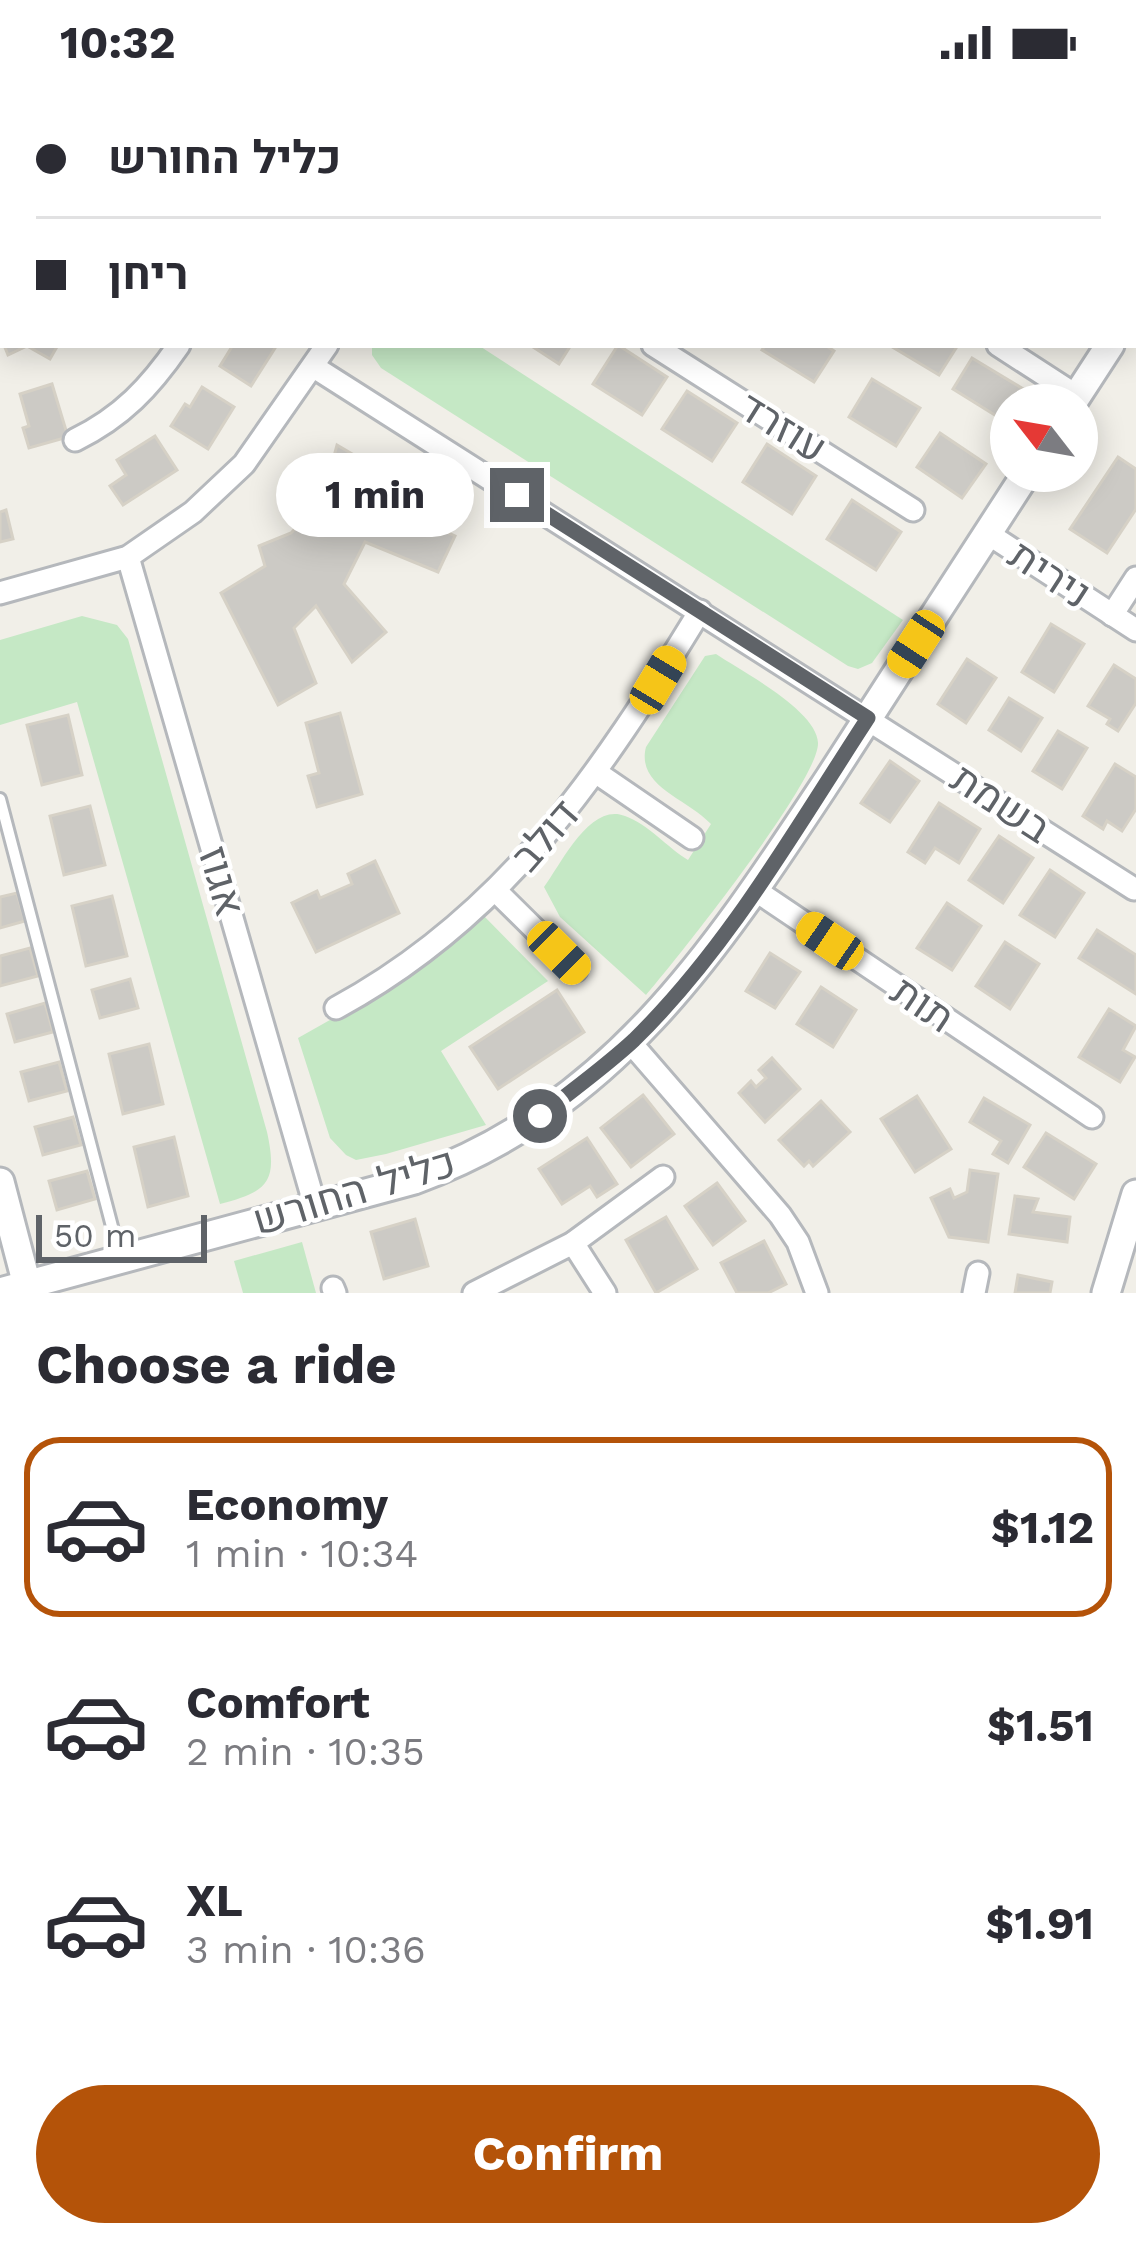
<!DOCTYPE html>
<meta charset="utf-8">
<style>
body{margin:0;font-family:"Work Sans",Heebo,sans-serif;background:#f2f2f3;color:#2b2b33;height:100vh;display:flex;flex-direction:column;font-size:45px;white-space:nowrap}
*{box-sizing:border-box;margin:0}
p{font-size:39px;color:#7c7c81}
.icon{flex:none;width:66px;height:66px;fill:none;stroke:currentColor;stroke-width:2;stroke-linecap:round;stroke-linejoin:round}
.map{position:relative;height:1209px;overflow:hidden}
.details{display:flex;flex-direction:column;background:#fff;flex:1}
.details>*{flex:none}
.top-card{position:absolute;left:0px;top:0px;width:1137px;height:264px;box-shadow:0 6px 30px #0003;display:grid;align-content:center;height:264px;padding:0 36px;background:#fff}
.needle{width:78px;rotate:301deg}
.controls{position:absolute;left:990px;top:300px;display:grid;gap:24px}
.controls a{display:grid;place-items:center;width:108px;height:108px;border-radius:50%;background:#fff;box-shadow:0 6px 30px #0003;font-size:60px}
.scale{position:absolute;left:36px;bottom:30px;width:171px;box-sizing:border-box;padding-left:12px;border:6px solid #5f6368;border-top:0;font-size:33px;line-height:42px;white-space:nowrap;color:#5f6368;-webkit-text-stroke:9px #fff;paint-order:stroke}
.end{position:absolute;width:54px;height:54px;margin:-27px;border:15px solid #5f6368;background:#fff;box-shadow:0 0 0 6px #fff}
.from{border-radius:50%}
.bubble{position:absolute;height:84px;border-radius:42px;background:#fff;box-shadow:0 6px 30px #0003;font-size:39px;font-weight:700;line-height:84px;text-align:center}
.car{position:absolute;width:36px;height:72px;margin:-36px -18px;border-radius:15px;box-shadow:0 0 9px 3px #0007;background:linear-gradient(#f5c518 24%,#345 0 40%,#f5c518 0 76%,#345 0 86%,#f5c518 0)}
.top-card b{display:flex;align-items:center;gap:42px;height:114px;font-size:45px}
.top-card b+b{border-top:3px solid #e1e1e2}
.top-card i{width:30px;height:30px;background:#2b2b33}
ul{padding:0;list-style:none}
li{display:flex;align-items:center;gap:36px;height:180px;margin:0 24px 18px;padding:0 12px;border:6px solid transparent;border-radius:36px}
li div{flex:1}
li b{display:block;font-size:45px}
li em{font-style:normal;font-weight:700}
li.current{border-color:#b45309}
li>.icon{width:108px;height:108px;stroke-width:1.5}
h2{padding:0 36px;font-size:54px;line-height:144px}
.cta{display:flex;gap:24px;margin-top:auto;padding:24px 36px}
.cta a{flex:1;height:138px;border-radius:72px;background:#b45309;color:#fff;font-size:48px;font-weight:700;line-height:138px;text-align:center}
.status{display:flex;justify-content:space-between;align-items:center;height:84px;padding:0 60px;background:#fff;direction:ltr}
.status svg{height:33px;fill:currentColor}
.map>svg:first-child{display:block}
.green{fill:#c5e8c5}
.building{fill:#cccac5;stroke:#d6d1c6;stroke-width:3}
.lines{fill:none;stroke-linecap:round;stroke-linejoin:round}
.service-casing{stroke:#b5b8bc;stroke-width:16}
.minor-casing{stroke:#b5b8bc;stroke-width:27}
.tertiary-casing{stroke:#b5b8bc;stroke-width:33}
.service{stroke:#fff;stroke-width:10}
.minor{stroke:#fff;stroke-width:21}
.tertiary{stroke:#fff;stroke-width:27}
.route{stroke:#5f6368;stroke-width:15}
.labels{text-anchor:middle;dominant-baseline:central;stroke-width:9;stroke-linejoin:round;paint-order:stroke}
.street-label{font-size:42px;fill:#5f6368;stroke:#fff}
</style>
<div class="status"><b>10:32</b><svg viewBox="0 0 49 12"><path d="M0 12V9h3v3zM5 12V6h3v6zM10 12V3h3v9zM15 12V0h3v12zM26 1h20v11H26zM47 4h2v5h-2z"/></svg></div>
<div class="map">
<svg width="1136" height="1209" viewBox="0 0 1136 1209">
<rect width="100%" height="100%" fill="#f1efe8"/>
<g class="green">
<polygon points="372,261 478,261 903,536 872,579 858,585 848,582 381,284 372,271"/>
<path d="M 82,532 L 117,541 L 128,555 L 267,1048 C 278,1098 268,1108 220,1120 L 77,618 L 0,641 L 0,556 Z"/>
<path d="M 716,570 C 741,587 817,626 818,659 C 819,697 676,876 646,911 L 560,833 L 544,803 C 561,780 590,718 625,732 C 648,740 668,764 688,776 L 711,740 C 686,714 636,702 646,663 L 705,572 Z"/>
<polygon points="482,830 548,897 441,967 486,1041 386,1070 356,1076 346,1071 330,1054 298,954 376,910"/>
<polygon points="302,1158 316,1209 243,1209 234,1177"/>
</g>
<g class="building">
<polygon points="3,19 3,75 0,73"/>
<polygon points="4,261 58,261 50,275 27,262 8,271"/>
<polygon points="233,261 277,261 251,302 220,282"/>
<polygon points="530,261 571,261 559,280"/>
<polygon points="618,261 667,293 642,331 593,300"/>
<polygon points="765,261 825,261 834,267 814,298 762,266"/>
<polygon points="889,261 958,261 939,291"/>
<polygon points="972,274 1025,306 1016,321 1011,321 1006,338 953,305"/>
<polygon points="872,295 920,324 896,362 849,333"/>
<polygon points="52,300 68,353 29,364 23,344 29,342 20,310"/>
<polygon points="202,303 234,323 208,365 171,342 185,320 190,323"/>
<polygon points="687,307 737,339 712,377 662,345"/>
<polygon points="940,349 986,380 962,414 917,383"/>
<polygon points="155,352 177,386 123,421 110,402 126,391 117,376"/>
<polygon points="767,360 816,392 792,430 743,398"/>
<polygon points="337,361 386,390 377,416 455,452 438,488 365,458 344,500 386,548 352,578 316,522 294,544 316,599 278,621 221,509 265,482 259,462 291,449 310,429 326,402"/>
<polygon points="1118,373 1136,385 1136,425 1107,469 1070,445"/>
<polygon points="852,416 901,448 876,486 827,455"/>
<polygon points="6,426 13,455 0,458 0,428"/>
<polygon points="1051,540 1084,560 1054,608 1022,588"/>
<polygon points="967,575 996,594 966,639 938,620"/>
<polygon points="1114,581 1136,595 1136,619 1118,647 1107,640 1110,635 1088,622"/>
<polygon points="1009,614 1042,634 1021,667 989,646"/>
<polygon points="340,629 362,710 317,723 308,692 319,689 306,639"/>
<polygon points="68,631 82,691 42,701 27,641"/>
<polygon points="1058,647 1087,664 1062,705 1033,687"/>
<polygon points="890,677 919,697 890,738 861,719"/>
<polygon points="1115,680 1136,693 1136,725 1122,747 1107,737 1103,745 1083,732"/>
<polygon points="939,719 980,745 959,779 935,764 925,779 908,768"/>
<polygon points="90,722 105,781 64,791 50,732"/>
<polygon points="999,752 1033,774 1003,819 969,796"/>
<polygon points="375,777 399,829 316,868 292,819 317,807 320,814 352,800 348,790"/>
<polygon points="1050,786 1084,809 1055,853 1020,831"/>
<polygon points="17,809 25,837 0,844 0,813"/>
<polygon points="112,812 127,872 86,882 72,822"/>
<polygon points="947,819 981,842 952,886 917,864"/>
<polygon points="1097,846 1136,871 1136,910 1079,874"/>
<polygon points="1005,858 1039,880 1010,925 976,902"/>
<polygon points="30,864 38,892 0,902 0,872"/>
<polygon points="770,869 800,888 775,924 746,907"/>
<polygon points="130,895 138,924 100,934 92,906"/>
<polygon points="821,903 856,926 833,963 797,940"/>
<polygon points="557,906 584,948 498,1005 470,963"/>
<polygon points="45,919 53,948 15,958 7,930"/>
<polygon points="1109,925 1136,942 1123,966 1135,973 1120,998 1079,973"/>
<polygon points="149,960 163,1020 123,1030 109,970"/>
<polygon points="772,974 800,1005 765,1038 739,1009 751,997 756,1003 766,994 759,986"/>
<polygon points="59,978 67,1007 29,1017 21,988"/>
<polygon points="643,1011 674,1050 631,1083 601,1044"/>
<polygon points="917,1012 951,1065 915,1088 881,1035"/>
<polygon points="984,1014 1030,1041 1008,1079 993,1070 1001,1057 970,1038"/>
<polygon points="821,1017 850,1048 813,1082 809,1077 804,1082 779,1056"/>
<polygon points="73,1033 81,1061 43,1071 35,1043"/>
<polygon points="1046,1049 1096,1080 1074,1115 1024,1083"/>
<polygon points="174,1053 188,1112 148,1123 134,1063"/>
<polygon points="587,1054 617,1100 597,1113 590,1102 562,1120 539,1085"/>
<polygon points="970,1086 998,1090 988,1158 949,1153 931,1114 950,1105 954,1114 967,1108"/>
<polygon points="87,1087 95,1115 57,1126 49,1097"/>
<polygon points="717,1099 745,1137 713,1161 685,1122"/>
<polygon points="1015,1112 1038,1115 1033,1128 1070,1133 1067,1158 1009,1150"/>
<polygon points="666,1133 697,1185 656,1209 626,1156"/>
<polygon points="415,1135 428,1182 384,1195 371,1148"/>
<polygon points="764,1157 786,1200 768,1209 737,1209 721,1179"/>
<polygon points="1018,1191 1052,1198 1050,1209 1015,1209"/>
</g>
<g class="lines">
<g class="service-casing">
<g id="service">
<polyline points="737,3 739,0"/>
<polyline points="1055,3 1057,0"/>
<polyline points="0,715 120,1173"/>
</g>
</g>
<g class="minor-casing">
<g id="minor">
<polyline points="187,0 192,3"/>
<polyline points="589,0 594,3"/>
<polyline points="106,3 108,0"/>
<polyline points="494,3 496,0"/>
<polyline points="0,166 3,162"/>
<polyline points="653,261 913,426"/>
<polyline points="998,261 1077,312"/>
<polyline points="314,283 1134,805"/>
<path d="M 75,356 C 122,333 150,303 179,261"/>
<polyline points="987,449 1136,546"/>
<polyline points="128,473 315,1122"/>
<polyline points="0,509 128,473 193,428 244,380 327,261"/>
<polyline points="1112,531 1136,494"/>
<polyline points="597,689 692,754"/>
<polyline points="755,806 1092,1033"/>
<polyline points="496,807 576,886"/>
<path d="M 336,924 C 506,832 601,689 700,527"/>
<polyline points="631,959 780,1131 798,1158 817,1209"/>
<polyline points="573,1159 605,1209"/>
<polyline points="333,1204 335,1209"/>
<polyline points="474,1209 573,1159 663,1093"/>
<polyline points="974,1209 978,1189"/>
</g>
</g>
<g class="tertiary-casing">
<g id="tertiary">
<polyline points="1134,225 1136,222"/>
<polyline points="1071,321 1110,261"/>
<polyline points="0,1098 27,1201"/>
<path d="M 0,1208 L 414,1096 C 616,1022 717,864 830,693 C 896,591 961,489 1028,387"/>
<polyline points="1106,1209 1136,1110"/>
</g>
</g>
<use href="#service" class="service"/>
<use href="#minor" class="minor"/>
<use href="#tertiary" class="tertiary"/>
</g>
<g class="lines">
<path class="route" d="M 517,411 L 868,634 C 796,744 729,863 634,956 C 605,983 571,1007 540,1032"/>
</g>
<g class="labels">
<g class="street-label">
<text transform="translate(783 343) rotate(32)">עוזרד</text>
<text transform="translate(1050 490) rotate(33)">נירית</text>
<text transform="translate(1001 719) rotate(33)">בשמת</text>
<text transform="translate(545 751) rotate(-49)">דולב</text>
<text transform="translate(222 797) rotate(74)">אגוז</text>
<text transform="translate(923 920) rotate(34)">תות</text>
<text transform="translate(354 1107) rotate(-17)">כליל החורש</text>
</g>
</g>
</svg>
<div class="controls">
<a><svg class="needle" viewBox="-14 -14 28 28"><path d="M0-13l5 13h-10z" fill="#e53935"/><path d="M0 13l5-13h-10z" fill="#7c7c81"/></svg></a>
</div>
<div class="scale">50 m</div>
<i class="end from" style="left:540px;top:1032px"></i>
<i class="end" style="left:517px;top:411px"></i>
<div class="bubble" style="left:276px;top:369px;width:198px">1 min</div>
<i class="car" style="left:916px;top:560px;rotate:213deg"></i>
<i class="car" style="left:658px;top:596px;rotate:31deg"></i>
<i class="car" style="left:830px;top:857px;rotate:304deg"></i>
<i class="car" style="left:559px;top:869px;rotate:135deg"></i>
<div class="top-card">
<b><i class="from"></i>כליל החורש</b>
<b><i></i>ריחן</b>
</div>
</div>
<section class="details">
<h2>Choose a ride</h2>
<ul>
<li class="current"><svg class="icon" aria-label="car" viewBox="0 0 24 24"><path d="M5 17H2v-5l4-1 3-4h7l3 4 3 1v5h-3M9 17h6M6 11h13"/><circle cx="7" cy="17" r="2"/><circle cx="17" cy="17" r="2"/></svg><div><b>Economy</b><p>1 min · 10:34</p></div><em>$1.12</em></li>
<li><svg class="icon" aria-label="car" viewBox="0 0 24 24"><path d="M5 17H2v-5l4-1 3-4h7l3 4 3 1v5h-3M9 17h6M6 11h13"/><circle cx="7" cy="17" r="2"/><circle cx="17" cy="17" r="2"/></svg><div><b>Comfort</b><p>2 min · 10:35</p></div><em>$1.51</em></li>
<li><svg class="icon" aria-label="car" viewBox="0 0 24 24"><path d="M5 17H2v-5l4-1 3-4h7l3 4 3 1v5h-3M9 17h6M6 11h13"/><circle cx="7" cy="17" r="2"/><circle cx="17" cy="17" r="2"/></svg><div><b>XL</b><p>3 min · 10:36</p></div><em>$1.91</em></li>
</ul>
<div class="cta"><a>Confirm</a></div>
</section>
